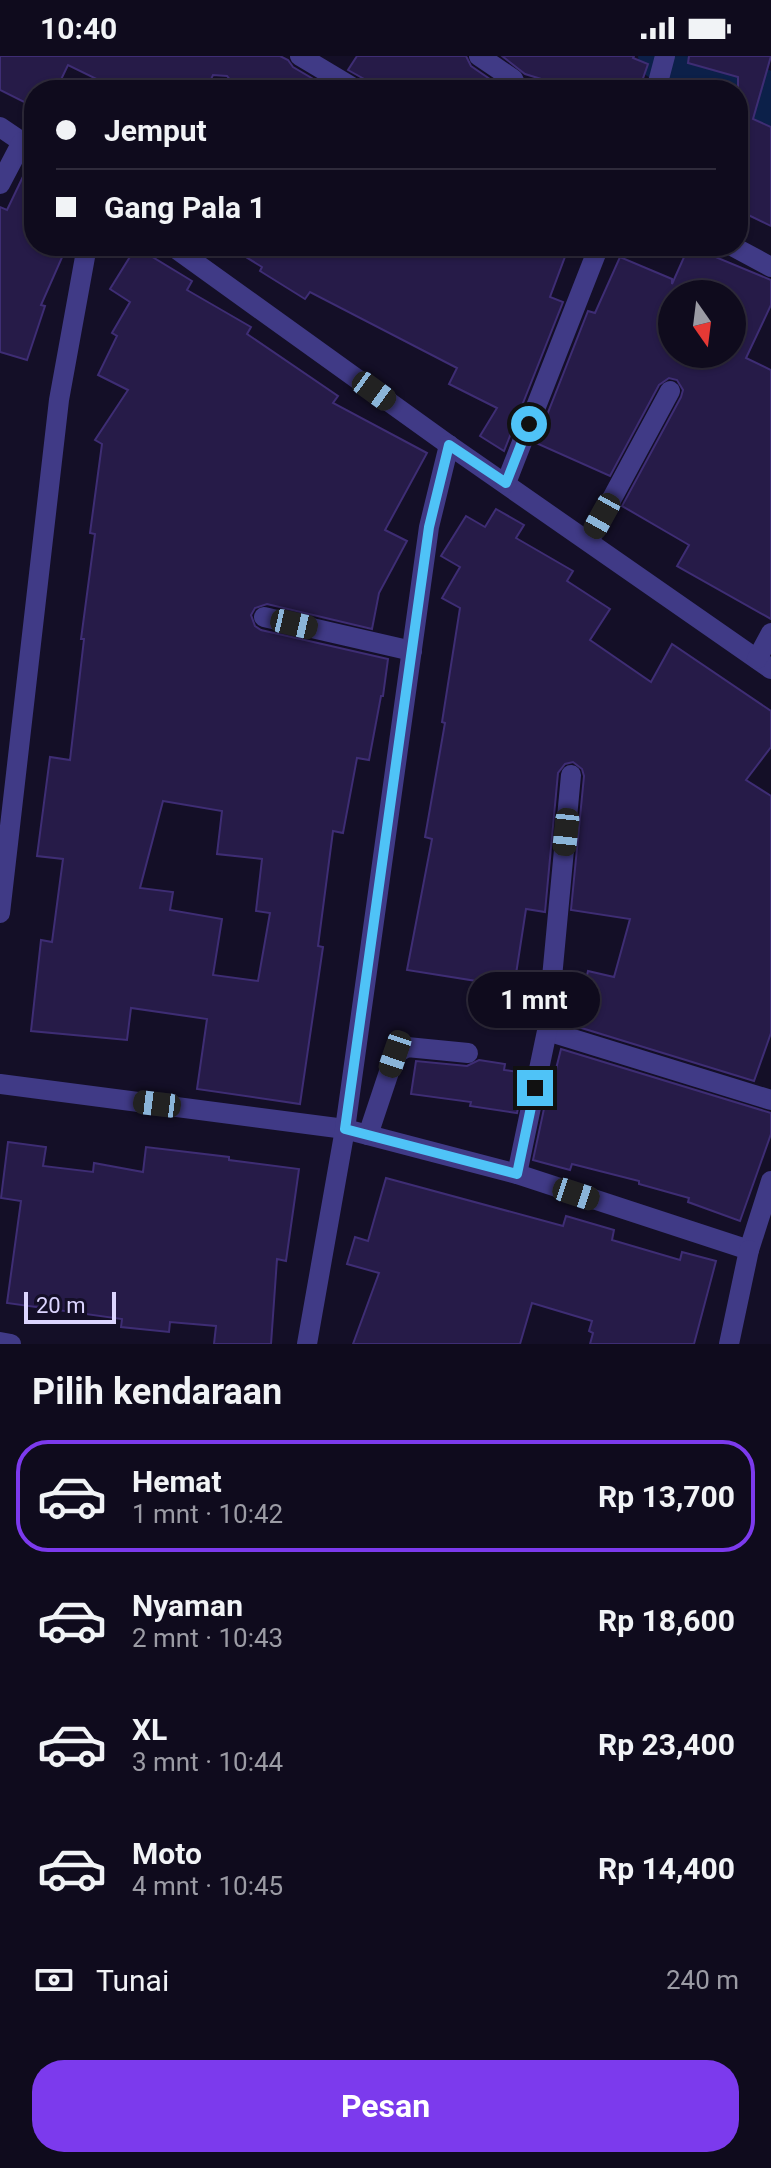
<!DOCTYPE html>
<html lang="id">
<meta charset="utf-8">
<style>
body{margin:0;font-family:Roboto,sans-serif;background:#1d192a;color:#f1f3f6;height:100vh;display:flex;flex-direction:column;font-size:30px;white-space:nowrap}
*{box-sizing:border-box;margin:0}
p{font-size:26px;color:#9b9ba4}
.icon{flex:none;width:44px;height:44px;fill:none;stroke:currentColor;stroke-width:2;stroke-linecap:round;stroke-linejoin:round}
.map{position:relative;height:1288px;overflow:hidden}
.drawer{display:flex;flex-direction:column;background:#0f0b1d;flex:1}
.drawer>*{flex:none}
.hud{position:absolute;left:24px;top:24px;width:724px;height:176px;border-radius:32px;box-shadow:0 2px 6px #0004,0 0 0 2px #2f2b3b;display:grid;align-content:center;height:176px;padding:0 32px;background:#0f0b1d}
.needle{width:52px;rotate:166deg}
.fabs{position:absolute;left:658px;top:224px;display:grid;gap:16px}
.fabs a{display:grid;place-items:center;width:88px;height:88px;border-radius:50%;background:#0f0b1d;box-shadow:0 2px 6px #0004,0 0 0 2px #2f2b3b;font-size:40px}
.scale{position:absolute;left:24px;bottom:20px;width:92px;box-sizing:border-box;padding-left:8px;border:4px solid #dcd5ff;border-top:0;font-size:22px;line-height:28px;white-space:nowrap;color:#dcd5ff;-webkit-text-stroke:6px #140f27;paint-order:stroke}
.end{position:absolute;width:36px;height:36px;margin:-18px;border:10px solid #4fc3f7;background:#111;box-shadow:0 0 0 4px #111}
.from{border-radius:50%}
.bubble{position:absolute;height:56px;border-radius:28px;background:#0f0b1d;box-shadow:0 2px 6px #0004,0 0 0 2px #2f2b3b;font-size:26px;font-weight:700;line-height:56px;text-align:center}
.car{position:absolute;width:24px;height:48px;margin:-24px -12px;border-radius:10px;box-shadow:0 0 6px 2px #0007;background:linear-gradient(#222 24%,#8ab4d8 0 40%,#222 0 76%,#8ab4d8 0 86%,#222 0)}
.hud b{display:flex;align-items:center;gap:28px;height:76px;font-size:30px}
.hud b+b{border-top:2px solid #2f2b3b}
.hud i{width:20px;height:20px;background:#f1f3f6}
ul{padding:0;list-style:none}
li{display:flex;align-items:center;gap:24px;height:112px;margin:0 16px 12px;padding:0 16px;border:4px solid transparent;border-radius:32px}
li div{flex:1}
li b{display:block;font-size:30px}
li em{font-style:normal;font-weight:700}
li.on{border-color:#7c3aed}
li>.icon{width:72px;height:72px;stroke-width:1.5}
h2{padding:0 32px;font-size:36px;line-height:96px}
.pay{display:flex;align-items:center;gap:20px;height:88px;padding:0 32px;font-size:30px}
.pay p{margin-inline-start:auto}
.cta{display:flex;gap:16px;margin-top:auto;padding:16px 32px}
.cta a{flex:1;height:92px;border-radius:32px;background:#7c3aed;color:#fff;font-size:32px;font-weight:700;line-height:92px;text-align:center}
.status{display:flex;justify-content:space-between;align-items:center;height:56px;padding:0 40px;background:#0f0b1d;direction:ltr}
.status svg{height:22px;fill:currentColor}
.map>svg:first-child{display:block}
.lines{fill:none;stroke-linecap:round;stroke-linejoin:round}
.river{stroke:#0c2049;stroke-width:54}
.building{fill:#261b48;stroke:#3e2d74;stroke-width:2;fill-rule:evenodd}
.minor{stroke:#403a86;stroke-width:20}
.route{stroke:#4fc3f7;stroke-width:10}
</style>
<div class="status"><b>10:40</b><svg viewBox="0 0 49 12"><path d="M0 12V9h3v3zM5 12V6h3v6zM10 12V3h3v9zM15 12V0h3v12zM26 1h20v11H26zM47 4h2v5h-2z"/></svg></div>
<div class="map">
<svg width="771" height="1288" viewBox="0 0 771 1288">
<rect width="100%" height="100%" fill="#140f27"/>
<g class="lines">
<polyline class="river" points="665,0 771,44"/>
</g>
<g class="building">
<polygon points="0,0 280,0 288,4 293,11 332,34 243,34 235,30 227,20 213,19 206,34 119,34 68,9 56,34 34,34 34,51 0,34"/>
<polygon points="357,0 466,0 471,10 497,28 492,34 370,34 364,23 348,14"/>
<polygon points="502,0 634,0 633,2 648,8 640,31 624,25 621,34 577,34 525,18"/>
<polygon points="689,0 771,0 753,63 771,71 771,170 738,154 738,21 688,7"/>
<polygon points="30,106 34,107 34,190 67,190 41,249 45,250 27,304 0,296 0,151 7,154"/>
<polygon points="228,190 569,190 550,241 563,246 504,395 480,380 497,352 449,328 457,312 310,236 305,243 260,215 262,211"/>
<path d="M 689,190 L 771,224 L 771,249 L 746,302 L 771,314 L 771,563 L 677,510 L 689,489 L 622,450 L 681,341 L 683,334 L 677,324 L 669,322 L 659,329 L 610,420 L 536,387 L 588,255 L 595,257 L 620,201 L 672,223 L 672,228 ZM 672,238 L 732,238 L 732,298 L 672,298 Z"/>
<path d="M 136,191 L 192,225 L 187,234 L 251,271 L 247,278 L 338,340 L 333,347 L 427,397 L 385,474 L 407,485 L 379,537 L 372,573 L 267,548 L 255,552 L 251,559 L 255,570 L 261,574 L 388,603 L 383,640 L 381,640 L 369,704 L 357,702 L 343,777 L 333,775 L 318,890 L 323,891 L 300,1048 L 197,1033 L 207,963 L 131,952 L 127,984 L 31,975 L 41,884 L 52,886 L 63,803 L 37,800 L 50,701 L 70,704 L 84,583 L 81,583 L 95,478 L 90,477 L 102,388 L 95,384 L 128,334 L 98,319 L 117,280 L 112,277 L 130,246 L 110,233 ZM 163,745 L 222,755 L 217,798 L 262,803 L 256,855 L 270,857 L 258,925 L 213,919 L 222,863 L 170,854 L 173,836 L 140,832 Z"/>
<polygon points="496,453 524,469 516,482 573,515 567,525 610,553 590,584 651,626 672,588 771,655 771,691 746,724 771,740 771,977 754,1025 575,970 588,915 614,921 630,863 571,854 584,720 582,713 573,706 565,708 558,717 545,856 526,853 514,931 407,914 432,783 425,781 445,667 442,666 460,552 442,542 460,511 441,500 466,460 485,471"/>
<polygon points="561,993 771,1057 771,1078 740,1165 688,1146 689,1142 639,1128 639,1125 572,1108 570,1114 533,1104 551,1020 554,1021"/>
<polygon points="479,1004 505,1008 504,1014 525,1017 517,1057 470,1050 471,1046 411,1038 416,1005 467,1010"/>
<polygon points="8,1086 46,1091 43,1110 93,1116 94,1107 143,1116 146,1091 229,1101 229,1104 299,1113 286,1205 277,1203 271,1288 214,1288 216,1270 170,1266 169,1276 121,1271 122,1263 7,1247 21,1145 1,1142"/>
<polygon points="386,1122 563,1170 566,1160 614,1174 612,1184 680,1204 682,1196 716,1205 694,1288 590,1288 593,1277 589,1275 592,1265 532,1247 520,1288 353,1288 379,1217 347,1208 355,1181 368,1185"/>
</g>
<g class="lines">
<g class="minor">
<polyline points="300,0 357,34"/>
<polyline points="479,0 513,23 518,34"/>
<polyline points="221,34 222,32"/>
<polyline points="656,34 665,0"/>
<polyline points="0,71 34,94"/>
<polyline points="0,128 22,86"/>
<polyline points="172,190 449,389 771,613"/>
<polyline points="732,190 771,211"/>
<polyline points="506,427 599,190"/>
<polyline points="589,485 670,335"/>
<polyline points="264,561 412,595"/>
<polyline points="757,603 771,577"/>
<polyline points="0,857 59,344 87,190"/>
<polyline points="547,975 771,1044"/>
<polyline points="0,1028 345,1073 517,1118 749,1194 771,1125"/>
<polyline points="368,1079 395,998 407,991 468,997"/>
<polyline points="517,1118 547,975 571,719"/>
<polyline points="0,1286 11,1288"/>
<polyline points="307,1288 345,1073 429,471 449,389"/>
<polyline points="729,1288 749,1194"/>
</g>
</g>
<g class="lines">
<polyline class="route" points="529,368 506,427 449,389 429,471 345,1073 517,1118 535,1032"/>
</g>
</svg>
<div class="fabs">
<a><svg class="needle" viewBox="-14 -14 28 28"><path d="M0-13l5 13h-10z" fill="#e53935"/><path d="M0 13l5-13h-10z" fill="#9b9ba4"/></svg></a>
</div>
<div class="scale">20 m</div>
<i class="end from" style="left:529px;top:368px"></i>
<i class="end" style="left:535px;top:1032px"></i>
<div class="bubble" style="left:468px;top:916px;width:132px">1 mnt</div>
<i class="car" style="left:374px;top:335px;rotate:126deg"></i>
<i class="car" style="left:602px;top:460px;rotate:209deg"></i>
<i class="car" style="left:294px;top:568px;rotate:103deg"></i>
<i class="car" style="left:566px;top:776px;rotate:186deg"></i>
<i class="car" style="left:395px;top:998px;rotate:199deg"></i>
<i class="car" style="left:157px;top:1048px;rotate:277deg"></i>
<i class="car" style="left:576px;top:1138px;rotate:108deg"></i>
<div class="hud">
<b><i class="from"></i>Jemput</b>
<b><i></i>Gang Pala 1</b>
</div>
</div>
<section class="drawer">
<h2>Pilih kendaraan</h2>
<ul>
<li class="on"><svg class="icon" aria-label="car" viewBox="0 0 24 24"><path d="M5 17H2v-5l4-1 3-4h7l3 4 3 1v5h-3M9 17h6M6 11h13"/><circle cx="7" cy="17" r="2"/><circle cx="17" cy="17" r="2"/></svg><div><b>Hemat</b><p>1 mnt · 10:42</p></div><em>Rp 13,700</em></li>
<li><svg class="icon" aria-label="car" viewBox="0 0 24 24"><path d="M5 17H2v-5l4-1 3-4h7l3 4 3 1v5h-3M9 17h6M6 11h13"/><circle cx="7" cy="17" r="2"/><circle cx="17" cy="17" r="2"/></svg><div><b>Nyaman</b><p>2 mnt · 10:43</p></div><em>Rp 18,600</em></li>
<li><svg class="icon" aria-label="car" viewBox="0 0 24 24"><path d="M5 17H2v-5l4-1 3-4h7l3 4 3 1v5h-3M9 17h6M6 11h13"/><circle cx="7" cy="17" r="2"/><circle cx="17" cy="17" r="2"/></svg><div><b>XL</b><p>3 mnt · 10:44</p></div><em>Rp 23,400</em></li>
<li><svg class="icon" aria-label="car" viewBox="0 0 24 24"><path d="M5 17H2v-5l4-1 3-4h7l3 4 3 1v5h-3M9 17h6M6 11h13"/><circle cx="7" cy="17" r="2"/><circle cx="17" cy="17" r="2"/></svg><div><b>Moto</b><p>4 mnt · 10:45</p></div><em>Rp 14,400</em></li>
</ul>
<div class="pay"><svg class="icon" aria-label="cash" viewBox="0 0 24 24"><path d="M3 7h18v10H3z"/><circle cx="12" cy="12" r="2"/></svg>Tunai<p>240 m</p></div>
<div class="cta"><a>Pesan</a></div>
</section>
